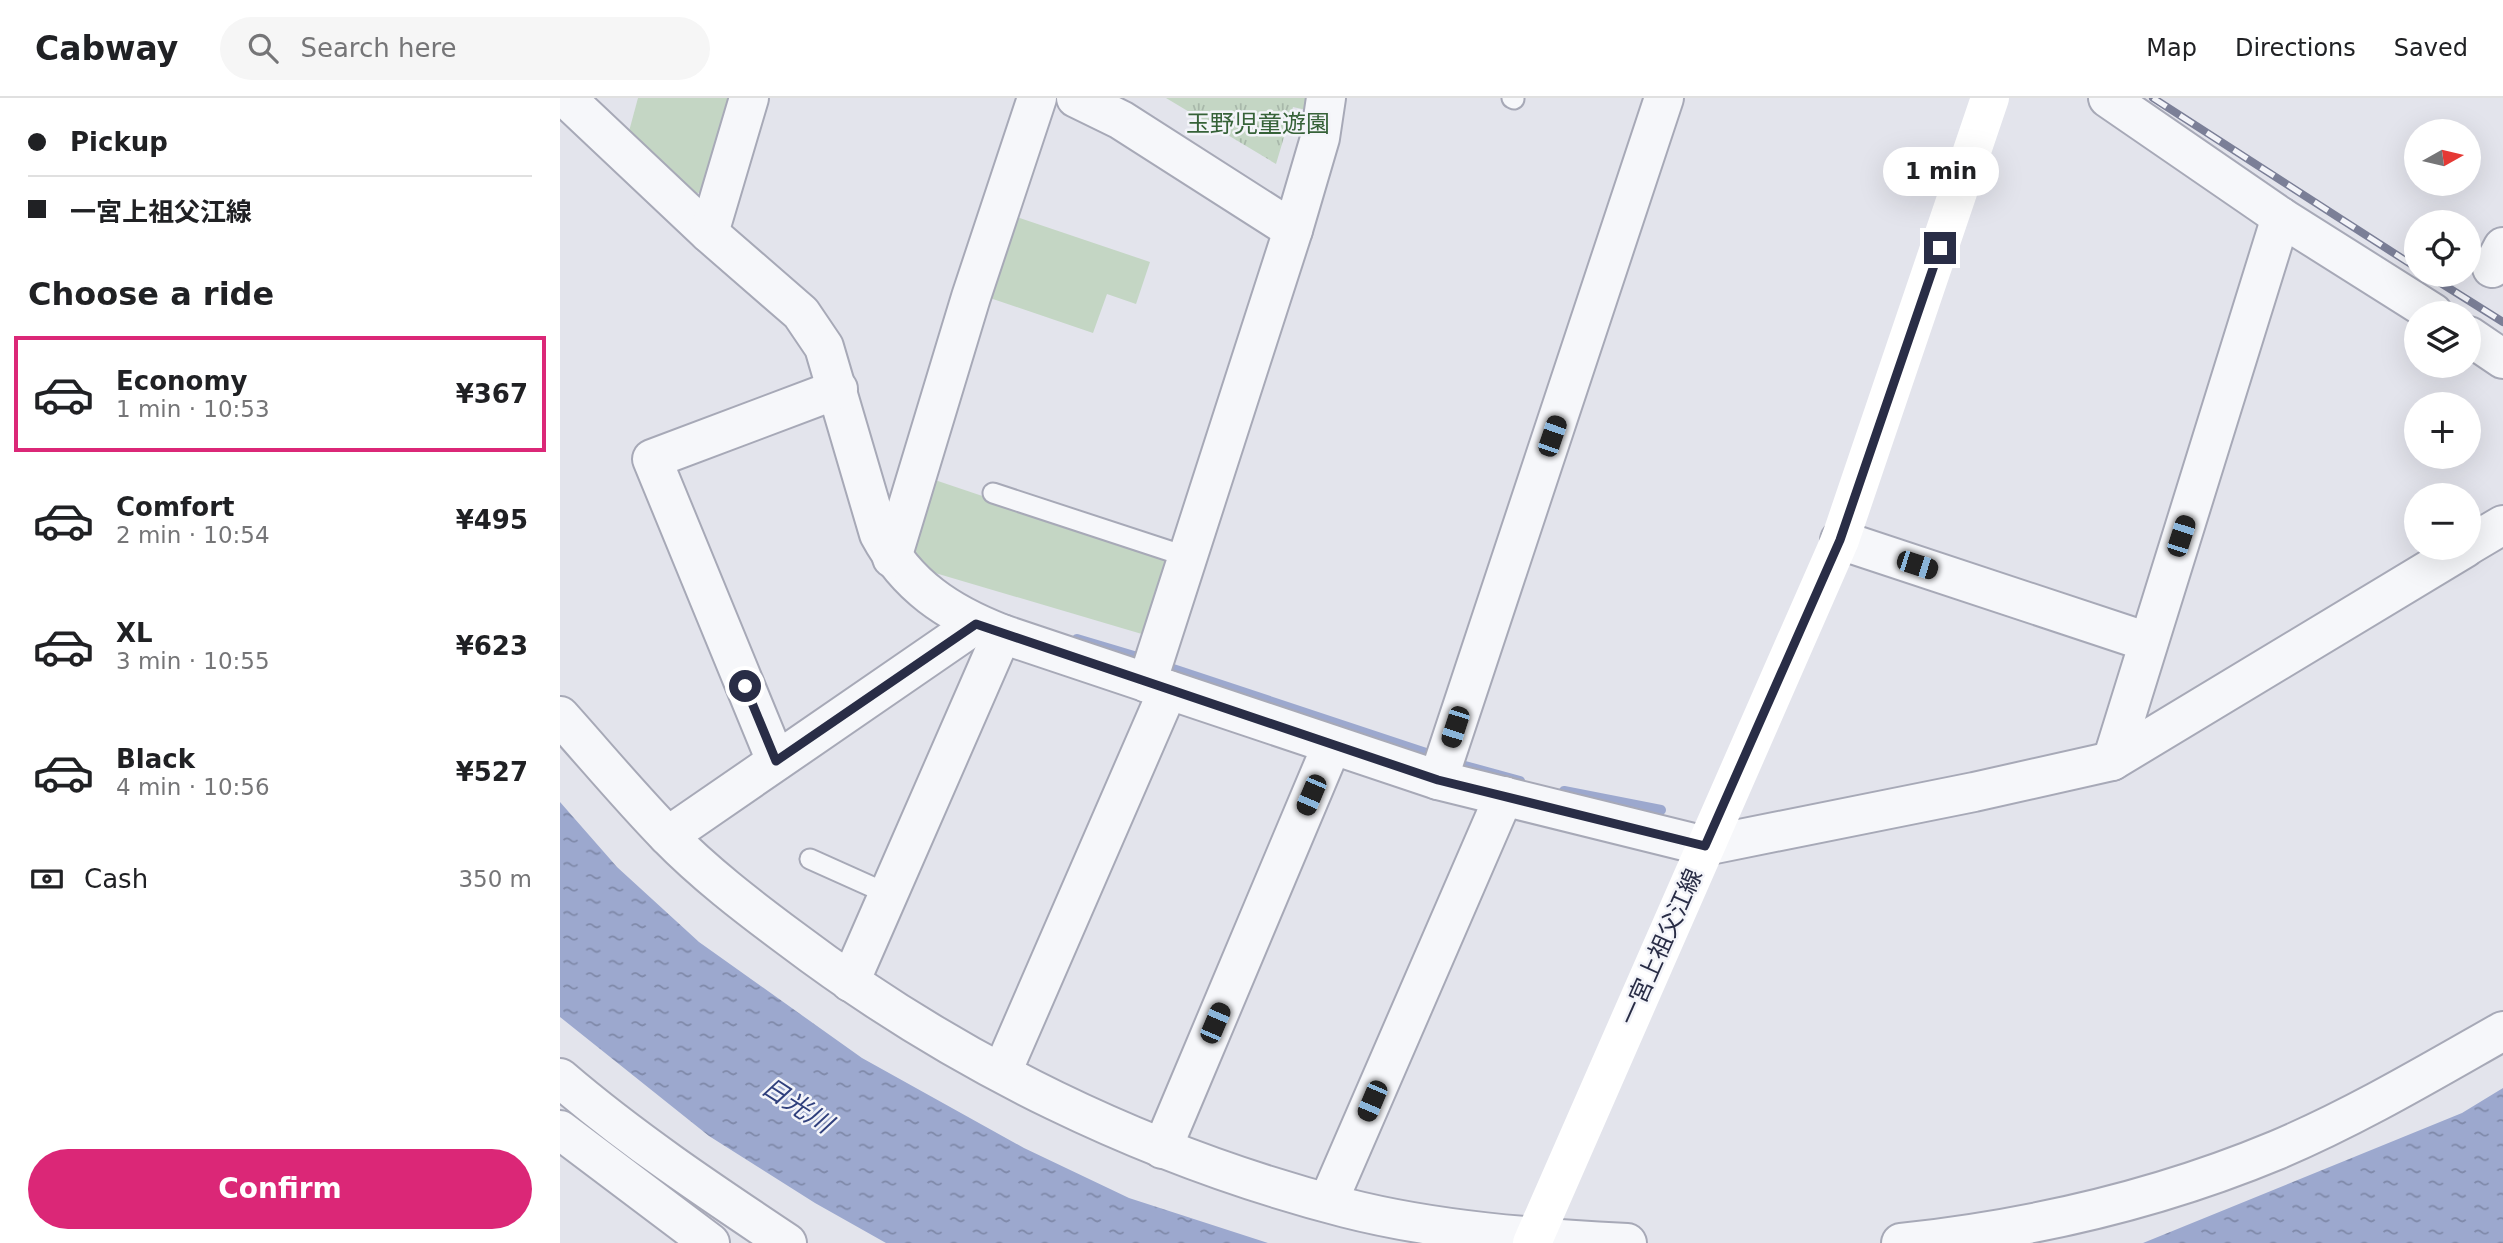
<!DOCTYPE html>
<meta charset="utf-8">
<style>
body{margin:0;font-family:"DejaVu Sans","Noto Sans JP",sans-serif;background:#f6f6f6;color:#202124;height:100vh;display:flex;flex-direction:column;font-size:26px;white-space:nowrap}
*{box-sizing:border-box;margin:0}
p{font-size:23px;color:#757577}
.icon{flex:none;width:38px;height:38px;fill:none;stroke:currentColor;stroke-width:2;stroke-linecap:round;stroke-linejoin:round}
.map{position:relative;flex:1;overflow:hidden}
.panel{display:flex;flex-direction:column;background:#fff;width:560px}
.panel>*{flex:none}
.top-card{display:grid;align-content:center;height:154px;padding:0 28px;background:#fff}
.needle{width:46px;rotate:82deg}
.buttons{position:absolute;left:1844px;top:21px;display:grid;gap:14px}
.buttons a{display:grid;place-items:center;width:77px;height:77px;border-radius:50%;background:#fff;box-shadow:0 7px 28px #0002;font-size:35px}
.end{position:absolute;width:32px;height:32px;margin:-16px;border:9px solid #292d46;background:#fff;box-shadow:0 0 0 4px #fff}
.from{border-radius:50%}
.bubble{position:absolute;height:49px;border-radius:24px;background:#fff;box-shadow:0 7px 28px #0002;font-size:23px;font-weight:700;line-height:49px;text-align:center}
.car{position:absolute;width:21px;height:42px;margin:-21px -10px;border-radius:9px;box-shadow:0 0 5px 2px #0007;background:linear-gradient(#222 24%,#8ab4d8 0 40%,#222 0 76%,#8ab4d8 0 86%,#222 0)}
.top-card b{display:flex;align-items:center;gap:24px;height:66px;font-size:26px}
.top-card b+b{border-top:2px solid #e0e0e0}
.top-card i{width:18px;height:18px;background:#202124}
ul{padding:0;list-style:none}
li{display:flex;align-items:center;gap:21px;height:116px;margin:0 14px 10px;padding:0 14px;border:4px solid transparent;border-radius:0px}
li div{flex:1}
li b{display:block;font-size:26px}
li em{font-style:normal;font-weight:700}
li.on{border-color:#db2777}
li>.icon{width:63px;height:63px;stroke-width:1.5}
h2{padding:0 28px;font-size:32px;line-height:84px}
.pay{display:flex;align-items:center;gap:18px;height:77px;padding:0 28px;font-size:26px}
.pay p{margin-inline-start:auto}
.primary-button{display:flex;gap:14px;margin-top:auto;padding:14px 28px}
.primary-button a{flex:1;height:80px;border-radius:42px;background:#db2777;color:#fff;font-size:28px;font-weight:700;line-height:80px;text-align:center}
header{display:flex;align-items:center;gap:42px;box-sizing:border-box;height:98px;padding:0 35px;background:#fff;border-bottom:2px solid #e0e0e0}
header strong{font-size:33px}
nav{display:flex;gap:38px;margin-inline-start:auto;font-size:24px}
.search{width:490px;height:63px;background:#f6f6f6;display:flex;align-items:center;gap:18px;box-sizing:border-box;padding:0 24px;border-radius:38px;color:#757577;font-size:26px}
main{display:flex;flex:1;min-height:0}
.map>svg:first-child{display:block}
.green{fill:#c4d6c4}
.park{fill:url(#park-tufts)}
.water{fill:url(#water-ripples)}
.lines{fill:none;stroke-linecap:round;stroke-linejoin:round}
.stream{stroke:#9ca8ce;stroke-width:10}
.lane-casing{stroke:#a7a9b7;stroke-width:23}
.street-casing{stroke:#a7a9b7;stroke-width:42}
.lane{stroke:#f6f7fa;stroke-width:19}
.street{stroke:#f6f7fa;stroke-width:38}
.secondary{stroke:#fff;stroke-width:38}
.rail-casing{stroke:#7b7f97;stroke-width:8}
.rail{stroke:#f3f4f9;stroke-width:5;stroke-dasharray:16;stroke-linecap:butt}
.route{stroke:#292d46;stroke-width:9}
.labels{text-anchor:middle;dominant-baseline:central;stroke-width:5;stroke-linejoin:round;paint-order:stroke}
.park-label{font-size:24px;fill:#366238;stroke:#f3f4f9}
.street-label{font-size:24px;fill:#292d46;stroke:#f3f4f9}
.water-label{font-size:26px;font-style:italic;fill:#30407d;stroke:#f3f4f9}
</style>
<header>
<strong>Cabway</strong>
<div class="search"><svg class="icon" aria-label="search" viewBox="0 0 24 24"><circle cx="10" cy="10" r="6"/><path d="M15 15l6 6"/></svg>Search here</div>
<nav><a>Map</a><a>Directions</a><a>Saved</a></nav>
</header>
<main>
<section class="panel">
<div class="top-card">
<b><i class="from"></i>Pickup</b>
<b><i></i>一宮上祖父江線</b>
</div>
<h2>Choose a ride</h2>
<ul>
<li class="on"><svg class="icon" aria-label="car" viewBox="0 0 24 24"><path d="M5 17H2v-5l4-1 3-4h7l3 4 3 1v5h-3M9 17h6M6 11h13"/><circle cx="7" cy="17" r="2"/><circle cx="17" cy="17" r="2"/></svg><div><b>Economy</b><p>1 min · 10:53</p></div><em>¥367</em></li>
<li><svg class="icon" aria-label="car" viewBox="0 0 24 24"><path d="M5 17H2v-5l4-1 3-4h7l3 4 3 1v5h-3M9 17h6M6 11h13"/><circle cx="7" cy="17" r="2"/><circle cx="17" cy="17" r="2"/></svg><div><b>Comfort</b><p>2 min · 10:54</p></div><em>¥495</em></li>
<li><svg class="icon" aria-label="car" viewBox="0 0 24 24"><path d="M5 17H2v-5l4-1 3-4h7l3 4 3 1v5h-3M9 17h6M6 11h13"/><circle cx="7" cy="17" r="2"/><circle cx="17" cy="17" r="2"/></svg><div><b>XL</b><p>3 min · 10:55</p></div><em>¥623</em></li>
<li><svg class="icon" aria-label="car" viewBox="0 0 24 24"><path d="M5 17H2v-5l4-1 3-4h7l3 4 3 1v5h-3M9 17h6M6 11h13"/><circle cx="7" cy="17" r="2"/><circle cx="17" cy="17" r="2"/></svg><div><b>Black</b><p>4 min · 10:56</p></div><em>¥527</em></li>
</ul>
<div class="pay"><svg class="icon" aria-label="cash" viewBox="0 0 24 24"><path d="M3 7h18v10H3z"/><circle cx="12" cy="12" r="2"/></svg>Cash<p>350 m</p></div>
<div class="primary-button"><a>Confirm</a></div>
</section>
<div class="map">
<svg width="1943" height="1145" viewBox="0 0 1943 1145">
<defs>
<pattern id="park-tufts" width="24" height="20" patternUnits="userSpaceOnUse" patternTransform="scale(1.75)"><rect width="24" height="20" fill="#c4d6c4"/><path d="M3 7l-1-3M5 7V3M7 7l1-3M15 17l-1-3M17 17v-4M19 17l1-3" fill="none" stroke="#a8b8aa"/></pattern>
<pattern id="water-ripples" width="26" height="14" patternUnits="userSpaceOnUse" patternTransform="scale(1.75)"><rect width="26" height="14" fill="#9ca8ce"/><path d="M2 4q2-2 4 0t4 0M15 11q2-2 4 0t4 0" fill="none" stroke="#7f89a9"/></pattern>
</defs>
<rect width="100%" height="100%" fill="#e3e4ec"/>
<g class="green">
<polygon points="78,0 178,0 151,89 136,96 68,37"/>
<polygon points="451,117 590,164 576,206 547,196 533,235 424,198"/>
<polygon points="366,379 618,464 592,539 365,472 345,443"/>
</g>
<polygon class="park" points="606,0 757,0 755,14 733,9 716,66"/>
<g class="water">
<polygon points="0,704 57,769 139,844 302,960 464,1050 569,1100 708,1145 326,1145 255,1105 149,1038 0,919"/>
<polygon points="1943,990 1943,1145 1583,1145 1902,1015"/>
</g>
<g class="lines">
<g class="stream">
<polyline points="517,541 574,558"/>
<polyline points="610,570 866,655"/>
<polyline points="905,668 960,683"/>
<polyline points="1004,693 1101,712"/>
</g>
<g class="lane-casing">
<g id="lane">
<polyline points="952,0 954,1"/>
<polyline points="433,395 628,459"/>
<polyline points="250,761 328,796"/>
</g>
</g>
<g class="street-casing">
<g id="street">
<path d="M 6,0 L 149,135 L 241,215 L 264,249 L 319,436 C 347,488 388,515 442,536 L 878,682 L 1145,748 L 1414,694 L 1552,663 L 1905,450"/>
<polyline points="516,0 561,22 733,132"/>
<polyline points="1548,0 1721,119 1873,215"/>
<polyline points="149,135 189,0"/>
<polyline points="1932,170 1943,149"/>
<polyline points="1909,238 1943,261"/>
<polyline points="1280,442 1588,544"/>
<polyline points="1909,447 1943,427"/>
<polyline points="332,460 411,199 477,0"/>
<polyline points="587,585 733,132 760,40 766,0"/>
<path d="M 0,618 C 35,657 70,699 107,737 C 144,775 187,808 230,840 C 395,965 585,1058 786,1110 C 876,1133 974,1140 1067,1145"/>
<polyline points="216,663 92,361 278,291"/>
<polyline points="1552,663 1721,119"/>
<polyline points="878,682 1104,0"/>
<polyline points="108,738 416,526"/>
<polyline points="290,884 442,536"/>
<polyline points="442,974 608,592"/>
<path d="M 0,980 C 71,1041 149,1093 227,1145"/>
<polyline points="0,1032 150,1145"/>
<polyline points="602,1051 772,647"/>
<polyline points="768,1104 944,698"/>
<path d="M 1341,1145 C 1470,1131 1597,1102 1717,1052 C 1795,1019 1869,975 1943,933"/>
</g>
</g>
<use href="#lane" class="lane"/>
<use href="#street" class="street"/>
<polyline class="secondary" points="972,1145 1280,442 1430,0"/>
<g class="rail-casing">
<g id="rail">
<polyline points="1593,0 1857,170"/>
<polyline points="1868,177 1943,224"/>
</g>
</g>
<use href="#rail" class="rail"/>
</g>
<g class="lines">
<polyline class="route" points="185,588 216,663 416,526 878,682 1145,748 1280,442 1380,150"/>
</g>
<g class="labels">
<g class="park-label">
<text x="698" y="26">玉野児童遊園</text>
</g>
<g class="street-label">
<text transform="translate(1101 849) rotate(-66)">一宮上祖父江線</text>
</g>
<g class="water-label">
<text transform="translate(237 1007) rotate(33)">日光川</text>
</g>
</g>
</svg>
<div class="buttons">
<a><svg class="needle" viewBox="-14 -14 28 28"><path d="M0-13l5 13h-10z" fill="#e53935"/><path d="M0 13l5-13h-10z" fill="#757577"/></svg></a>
<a><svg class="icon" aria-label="locate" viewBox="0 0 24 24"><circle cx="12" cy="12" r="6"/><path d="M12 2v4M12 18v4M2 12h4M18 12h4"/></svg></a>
<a><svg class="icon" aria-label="layers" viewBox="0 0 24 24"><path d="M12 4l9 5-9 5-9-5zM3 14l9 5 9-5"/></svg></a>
<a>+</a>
<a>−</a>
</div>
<i class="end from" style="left:185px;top:588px"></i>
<i class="end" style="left:1380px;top:150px"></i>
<div class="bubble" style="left:1323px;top:49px;width:116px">1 min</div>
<i class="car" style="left:992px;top:338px;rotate:19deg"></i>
<i class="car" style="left:1621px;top:438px;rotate:18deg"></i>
<i class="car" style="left:1357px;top:467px;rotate:108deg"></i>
<i class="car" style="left:895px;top:629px;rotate:198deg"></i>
<i class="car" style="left:751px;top:697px;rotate:203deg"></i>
<i class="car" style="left:655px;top:925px;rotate:23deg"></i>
<i class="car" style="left:812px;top:1003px;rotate:203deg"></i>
</div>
</main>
